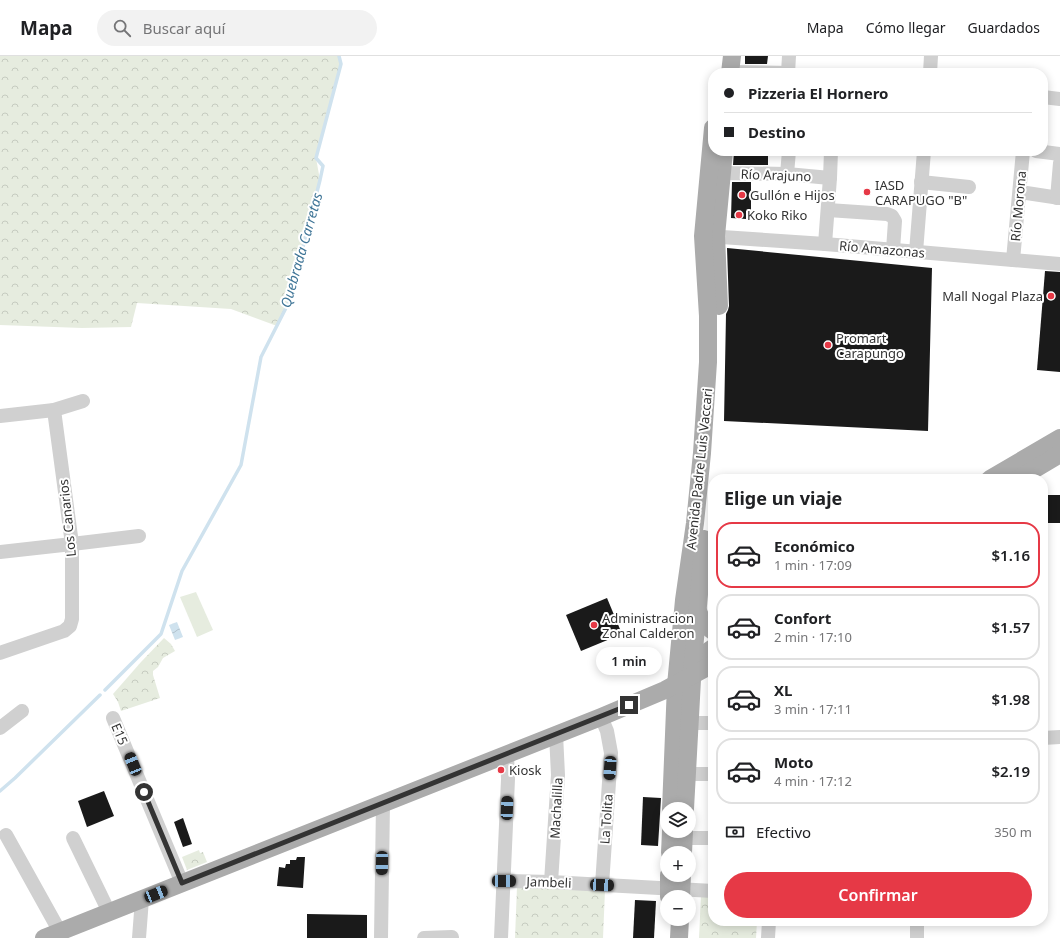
<!DOCTYPE html>
<html lang="es">
<meta charset="utf-8">
<style>
body{margin:0;font-family:"Noto Sans",sans-serif;background:#f2f2f2;color:#202124;height:100vh;display:flex;flex-direction:column;font-size:15px;white-space:nowrap}
*{box-sizing:border-box;margin:0}
p{font-size:13px;color:#757577}
.icon{flex:none;width:22px;height:22px;fill:none;stroke:currentColor;stroke-width:2;stroke-linecap:round;stroke-linejoin:round}
.map{position:relative;flex:1;overflow:hidden}
.side{position:absolute;left:708px;top:418px;width:340px;height:452px;display:flex;flex-direction:column;background:#fff;border-radius:16px;box-shadow:0 2px 10px #0003}
.side>*{flex:none}
.hud{position:absolute;left:708px;top:12px;width:340px;height:88px;border-radius:16px;box-shadow:0 2px 10px #0003;display:grid;align-content:center;height:88px;padding:0 16px;background:#fff}
.tools{position:absolute;left:660px;top:746px;display:grid;gap:8px}
.tools a{display:grid;place-items:center;width:36px;height:36px;border-radius:50%;background:#fff;box-shadow:0 2px 10px #0003;font-size:20px}
.end{position:absolute;width:18px;height:18px;margin:-9px;border:5px solid #333;background:#fff;box-shadow:0 0 0 2px #fff}
.from{border-radius:50%}
.bubble{position:absolute;height:28px;border-radius:14px;background:#fff;box-shadow:0 2px 10px #0003;font-size:13px;font-weight:600;line-height:28px;text-align:center}
.car{position:absolute;width:12px;height:24px;margin:-12px -6px;border-radius:5px;box-shadow:0 0 3px 1px #0007;background:linear-gradient(#222 24%,#8ab4d8 0 40%,#222 0 76%,#8ab4d8 0 86%,#222 0)}
.hud b{display:flex;align-items:center;gap:14px;height:38px;font-size:15px}
.hud b+b{border-top:1px solid #e0e0e0}
.hud i{width:10px;height:10px;background:#202124}
ul{padding:0;list-style:none}
li{display:flex;align-items:center;gap:12px;height:66px;margin:0 8px 6px;padding:0 8px;border:2px solid #e0e0e0;border-radius:16px}
li div{flex:1}
li b{display:block;font-size:15px}
li em{font-style:normal;font-weight:600}
li.current{border-color:#e63946}
li>.icon{width:36px;height:36px;stroke-width:1.5}
h2{padding:0 16px;font-size:18px;line-height:48px}
.pay{display:flex;align-items:center;gap:10px;height:44px;padding:0 16px;font-size:15px}
.pay p{margin-inline-start:auto}
.button{display:flex;gap:8px;margin-top:auto;padding:8px 16px}
.button a{flex:1;height:46px;border-radius:24px;background:#e63946;color:#fff;font-size:16px;font-weight:600;line-height:46px;text-align:center}
header{display:flex;align-items:center;gap:24px;box-sizing:border-box;height:56px;padding:0 20px;background:#fff;border-bottom:1px solid #e0e0e0}
header strong{font-size:19px}
nav{display:flex;gap:22px;margin-inline-start:auto;font-size:14px}
.search{width:280px;height:36px;background:#f2f2f2;display:flex;align-items:center;gap:10px;box-sizing:border-box;padding:0 14px;border-radius:22px;color:#757577;font-size:15px}
.map>svg:first-child{display:block}
.forest{fill:url(#forest-crowns)}
.garden{fill:#e6ecdf}
.water{fill:url(#water-waves)}
.lines{fill:none;stroke-linecap:round;stroke-linejoin:round}
.stream{stroke:#cfe2ee;stroke-width:3.5}
.building{fill:#1a1a1a}
.minor{stroke:#d0d0d0;stroke-width:14}
.major{stroke:#ababab;stroke-width:18}
.route{stroke:#333;stroke-width:5}
.poi-dot{fill:#e63946;stroke:#fff;stroke-width:1.5}
.labels{text-anchor:middle;dominant-baseline:central;stroke-width:4;stroke-linejoin:round;paint-order:stroke}
.street-label{font-size:13px;fill:#333;stroke:#fff}
.poi-label{font-size:13px;fill:#333;stroke:#fff;text-anchor:start}
.water-label{font-size:14px;font-style:italic;fill:#3f7597;stroke:#fff}
</style>
<header>
<strong>Mapa</strong>
<div class="search"><svg class="icon" aria-label="search" viewBox="0 0 24 24"><circle cx="10" cy="10" r="6"/><path d="M15 15l6 6"/></svg>Buscar aquí</div>
<nav><a>Mapa</a><a>Cómo llegar</a><a>Guardados</a></nav>
</header>
<div class="map">
<svg width="1060" height="882" viewBox="0 0 1060 882">
<defs>
<pattern id="forest-crowns" width="20" height="18" patternUnits="userSpaceOnUse"><rect width="20" height="18" fill="#e6ecdf"/><path d="M2 6a3 3 0 1 1 6 0M12 15a3 3 0 1 1 6 0" fill="none" stroke="#c6cbc0"/></pattern>
<pattern id="water-waves" width="16" height="10" patternUnits="userSpaceOnUse"><rect width="16" height="10" fill="#cfe2ee"/><path d="M0 5q4-4 8 0t8 0" fill="none" stroke="#b2c2cd"/></pattern>
</defs>
<rect width="100%" height="100%" fill="#fff"/>
<g class="forest">
<polygon points="0,0 339,0 341,8 316,102 320,124 289,246 277,270 231,253 137,247 131,271 82,272 0,269"/>
<polygon points="164,582 171,588 175,595 163,602 158,611 153,615 153,619 160,642 121,655 118,646 113,638 141,606"/>
<polygon points="199,794 200,797 203,796 207,806 187,814 182,801"/>
<polygon points="517,831 605,834 603,882 515,882"/>
<polygon points="701,839 713,840 713,865 757,865 756,882 699,882"/>
</g>
<polygon class="garden" points="196,536 213,574 197,581 180,541"/>
<polygon class="water" points="177,566 183,581 175,584 169,569"/>
<g class="lines">
<g class="stream">
<polyline points="105,634 161,578 182,515 241,409 261,301 289,246 320,124 323,110 316,102 341,8 339,0"/>
<polyline points="0,735 15,722 100,639"/>
</g>
</g>
<g class="building">
<polygon points="745,0 768,0 767,8 745,8"/>
<polygon points="734,95 766,95 766,96 768,96 768,109 733,109"/>
<polygon points="732,126 751,126 751,155 746,155 746,163 731,162"/>
<polygon points="727,192 932,212 928,375 724,365 726,258 728,254 729,250"/>
<polygon points="1045,215 1060,216 1060,316 1037,314"/>
<rect x="1043" y="439" width="17" height="28"/>
<polygon points="607,542 622,578 581,595 566,559"/>
<polygon points="104,735 114,760 87,771 78,745"/>
<polygon points="643,741 661,742 658,790 641,789"/>
<polygon points="183,762 192,788 183,791 174,766"/>
<polygon points="297,801 305,801 303,832 277,830 279,811 285,812 286,808 290,808 290,804 296,804"/>
<polygon points="635,844 656,845 654,882 633,882"/>
<polygon points="307,858 367,859 367,882 307,882"/>
</g>
<g class="lines">
<g class="minor">
<polyline points="731,16 790,17"/>
<polyline points="788,17 789,0"/>
<polyline points="930,17 931,0"/>
<polyline points="1043,41 1060,43"/>
<polyline points="1036,95 1060,98"/>
<polyline points="722,117 787,118 830,122"/>
<polyline points="787,118 789,95"/>
<polyline points="921,126 969,131"/>
<polyline points="1020,136 1060,142"/>
<polyline points="1057,142 1060,107"/>
<polyline points="828,154 887,158 892,160 895,165 893,194"/>
<polyline points="707,180 825,188 1060,208"/>
<polyline points="825,188 830,122 831,95"/>
<polyline points="916,196 924,95"/>
<polyline points="1013,204 1023,95"/>
<polyline points="0,360 54,354 83,345"/>
<polyline points="0,496 72,488 139,480"/>
<polyline points="0,597 64,575 70,570 72,563 72,488 54,354"/>
<polyline points="601,661 607,675 611,697 602,829"/>
<polyline points="113,662 182,827"/>
<polyline points="690,667 713,667"/>
<polyline points="0,672 22,655"/>
<polyline points="1043,682 1060,681"/>
<polyline points="677,718 713,718"/>
<polyline points="6,779 60,876"/>
<polyline points="73,782 109,856"/>
<polyline points="684,782 713,782"/>
<polyline points="504,825 551,826 713,835"/>
<polyline points="551,826 558,719 556,678"/>
<polyline points="139,882 142,843"/>
<polyline points="381,882 383,747"/>
<polyline points="424,882 452,881"/>
<polyline points="501,882 508,723 507,698"/>
<polyline points="768,882 769,865"/>
<polyline points="917,882 917,865"/>
</g>
<g class="major">
<polyline points="730,17 732,0"/>
<polyline points="719,250 716,180 724,95"/>
<polyline points="990,423 1060,382"/>
<polyline points="1018,423 1060,398"/>
<path d="M 698,555 C 701,564 705,570 713,575"/>
<polyline points="687,610 713,592"/>
<polyline points="671,753 676,629 684,544 695,467 702,397 708,306 708,260 703,180 713,72"/>
<polyline points="685,753 693,605 704,483"/>
<polyline points="670,797 671,775"/>
<polyline points="683,797 684,775"/>
<polyline points="669,841 669,819"/>
<polyline points="681,841 682,819"/>
<polyline points="44,882 601,661 665,634 713,608"/>
<polyline points="679,882 680,863"/>
</g>
</g>
<g class="lines">
<polyline class="route" points="144,736 182,827 629,649"/>
</g>
<g class="poi-dot">
<circle cx="867" cy="136" r="4"/>
<circle cx="742" cy="139" r="4"/>
<circle cx="739" cy="159" r="4"/>
<circle cx="1051" cy="240" r="4"/>
<circle cx="828" cy="289" r="4"/>
<circle cx="594" cy="569" r="4"/>
<circle cx="501" cy="714" r="4"/>
</g>
<g class="labels">
<g class="street-label">
<text transform="translate(776 119) rotate(2)">Río Arajuno</text>
<text transform="translate(1018 150) rotate(-85)">Río Morona</text>
<text transform="translate(882 193) rotate(5)">Río Amazonas</text>
<text transform="translate(699 413) rotate(-84)">Avenida Padre Luis Vaccari</text>
<text transform="translate(67 462) rotate(-96)">Los Canarios</text>
<text transform="translate(120 678) rotate(67)">E15</text>
<text transform="translate(556 752) rotate(-87)">Machalilla</text>
<text transform="translate(606 763) rotate(-86)">La Tolita</text>
<text transform="translate(549 826) rotate(2)">Jambeli</text>
</g>
<g class="poi-label">
<text x="875" y="129">IASD<tspan x="875" dy="15">CARAPUGO "B"</tspan></text>
<text x="750" y="139">Gullón e Hijos</text>
<text x="747" y="159">Koko Riko</text>
<text x="1043" y="240" text-anchor="end">Mall Nogal Plaza</text>
<text x="836" y="282">Promart<tspan x="836" dy="15">Carapungo</tspan></text>
<text x="602" y="562">Administracion<tspan x="602" dy="15">Zonal Calderon</tspan></text>
<text x="509" y="714">Kiosk</text>
</g>
<g class="water-label">
<text transform="translate(301 194) rotate(-74)">Quebrada Carretas</text>
</g>
</g>
</svg>
<div class="tools">
<a><svg class="icon" aria-label="layers" viewBox="0 0 24 24"><path d="M12 4l9 5-9 5-9-5zM3 14l9 5 9-5"/></svg></a>
<a>+</a>
<a>−</a>
</div>
<i class="end from" style="left:144px;top:736px"></i>
<i class="end" style="left:629px;top:649px"></i>
<div class="bubble" style="left:596px;top:591px;width:66px">1 min</div>
<i class="car" style="left:133px;top:708px;rotate:338deg"></i>
<i class="car" style="left:610px;top:712px;rotate:184deg"></i>
<i class="car" style="left:507px;top:752px;rotate:2deg"></i>
<i class="car" style="left:382px;top:807px;rotate:181deg"></i>
<i class="car" style="left:504px;top:825px;rotate:91deg"></i>
<i class="car" style="left:602px;top:829px;rotate:93deg"></i>
<i class="car" style="left:156px;top:838px;rotate:68deg"></i>
<div class="hud">
<b><i class="from"></i>Pizzeria El Hornero</b>
<b><i></i>Destino</b>
</div>
<section class="side">
<h2>Elige un viaje</h2>
<ul>
<li class="current"><svg class="icon" aria-label="car" viewBox="0 0 24 24"><path d="M5 17H2v-5l4-1 3-4h7l3 4 3 1v5h-3M9 17h6M6 11h13"/><circle cx="7" cy="17" r="2"/><circle cx="17" cy="17" r="2"/></svg><div><b>Económico</b><p>1 min · 17:09</p></div><em>$1.16</em></li>
<li><svg class="icon" aria-label="car" viewBox="0 0 24 24"><path d="M5 17H2v-5l4-1 3-4h7l3 4 3 1v5h-3M9 17h6M6 11h13"/><circle cx="7" cy="17" r="2"/><circle cx="17" cy="17" r="2"/></svg><div><b>Confort</b><p>2 min · 17:10</p></div><em>$1.57</em></li>
<li><svg class="icon" aria-label="car" viewBox="0 0 24 24"><path d="M5 17H2v-5l4-1 3-4h7l3 4 3 1v5h-3M9 17h6M6 11h13"/><circle cx="7" cy="17" r="2"/><circle cx="17" cy="17" r="2"/></svg><div><b>XL</b><p>3 min · 17:11</p></div><em>$1.98</em></li>
<li><svg class="icon" aria-label="car" viewBox="0 0 24 24"><path d="M5 17H2v-5l4-1 3-4h7l3 4 3 1v5h-3M9 17h6M6 11h13"/><circle cx="7" cy="17" r="2"/><circle cx="17" cy="17" r="2"/></svg><div><b>Moto</b><p>4 min · 17:12</p></div><em>$2.19</em></li>
</ul>
<div class="pay"><svg class="icon" aria-label="cash" viewBox="0 0 24 24"><path d="M3 7h18v10H3z"/><circle cx="12" cy="12" r="2"/></svg>Efectivo<p>350 m</p></div>
<div class="button"><a>Confirmar</a></div>
</section>
</div>
